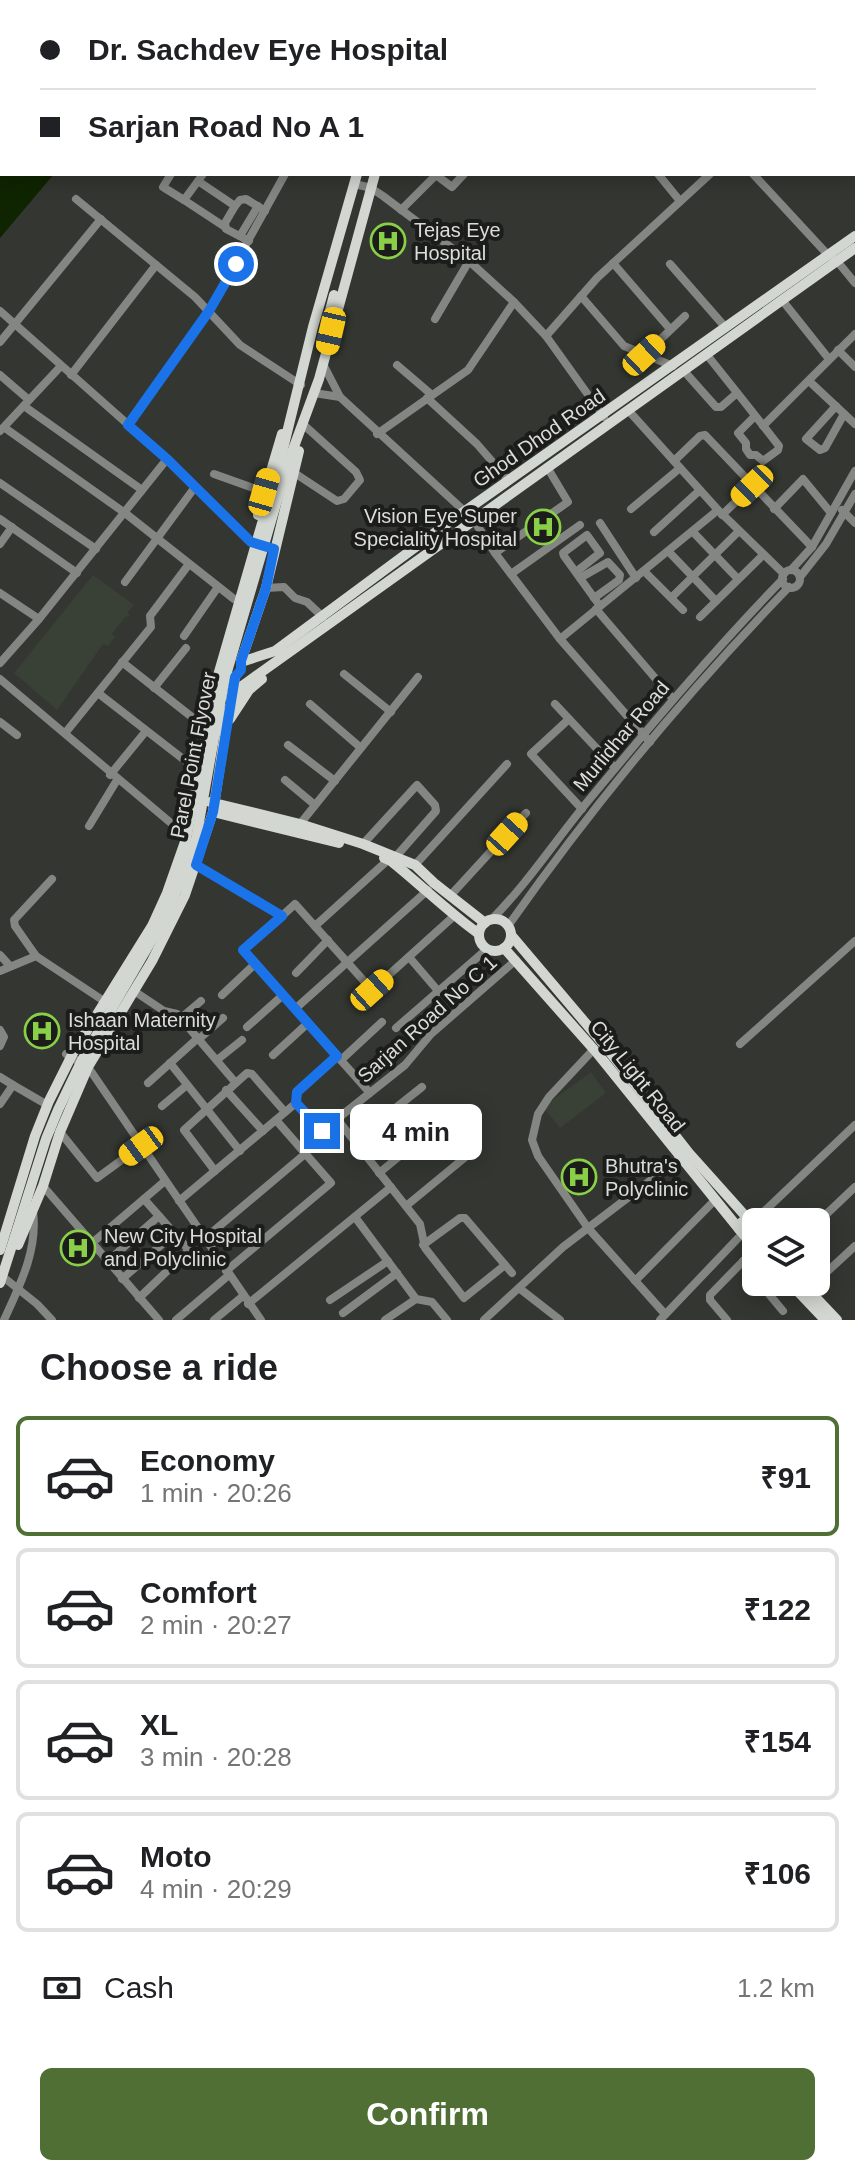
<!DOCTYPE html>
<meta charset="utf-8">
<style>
body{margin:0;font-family:Arial,sans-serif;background:#f2f2f2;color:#202124;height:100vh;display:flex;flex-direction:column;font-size:30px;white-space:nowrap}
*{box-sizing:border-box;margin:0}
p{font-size:26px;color:#757577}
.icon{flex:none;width:44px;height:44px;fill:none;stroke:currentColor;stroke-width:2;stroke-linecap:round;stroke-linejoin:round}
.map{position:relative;height:1320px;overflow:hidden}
.side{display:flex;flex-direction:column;background:#fff;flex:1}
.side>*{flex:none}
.guide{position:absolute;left:0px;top:0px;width:856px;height:176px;box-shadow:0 4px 20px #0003;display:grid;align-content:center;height:176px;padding:0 40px;background:#fff}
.tools{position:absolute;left:742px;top:1208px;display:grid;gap:16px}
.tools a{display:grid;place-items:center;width:88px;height:88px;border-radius:12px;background:#fff;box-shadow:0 4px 20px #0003;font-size:40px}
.end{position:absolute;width:36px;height:36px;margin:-18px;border:10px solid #1a73e8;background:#fff;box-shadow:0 0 0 4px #fff}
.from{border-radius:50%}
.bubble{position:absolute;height:56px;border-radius:12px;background:#fff;box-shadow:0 4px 20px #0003;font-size:26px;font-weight:700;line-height:56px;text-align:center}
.car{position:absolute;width:24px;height:48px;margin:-24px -12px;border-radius:10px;box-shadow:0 0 6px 2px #0007;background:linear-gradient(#f5c518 24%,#345 0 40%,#f5c518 0 76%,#345 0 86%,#f5c518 0)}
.guide b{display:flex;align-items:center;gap:28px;height:76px;font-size:30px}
.guide b+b{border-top:2px solid #e0e0e0}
.guide i{width:20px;height:20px;background:#202124}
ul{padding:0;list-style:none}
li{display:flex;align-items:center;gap:24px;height:120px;margin:0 16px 12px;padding:0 24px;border:4px solid #e0e0e0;border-radius:12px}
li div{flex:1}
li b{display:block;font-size:30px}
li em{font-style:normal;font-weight:700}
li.selected{border-color:#4f6f34}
li>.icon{width:72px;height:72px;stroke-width:1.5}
h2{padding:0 40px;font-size:36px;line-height:96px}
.pay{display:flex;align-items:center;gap:20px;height:88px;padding:0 40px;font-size:30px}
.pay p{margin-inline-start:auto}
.action{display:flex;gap:16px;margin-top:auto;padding:16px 40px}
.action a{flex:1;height:92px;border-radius:12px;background:#4f6f34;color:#fff;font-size:32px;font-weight:700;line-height:92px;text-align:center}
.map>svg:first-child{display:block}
.built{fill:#394035}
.water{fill:#0f2400}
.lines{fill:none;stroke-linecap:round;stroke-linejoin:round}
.minor{stroke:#848683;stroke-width:8}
.major{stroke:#d3d7d1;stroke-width:10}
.route{stroke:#1a73e8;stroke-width:10}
.labels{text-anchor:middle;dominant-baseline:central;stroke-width:8;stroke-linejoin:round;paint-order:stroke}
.poi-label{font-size:20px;fill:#dbddda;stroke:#1c1d1b;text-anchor:start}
.street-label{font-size:20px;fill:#dbddda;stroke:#1c1d1b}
</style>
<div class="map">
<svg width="855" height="1320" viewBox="0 0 855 1320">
<rect width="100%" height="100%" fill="#333631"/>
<g class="built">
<polygon points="93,575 134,605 127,613 131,616 125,617 112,634 115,637 108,646 103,644 57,710 14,673"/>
<polygon points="591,1072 606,1093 560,1128 543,1107"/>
</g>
<polygon class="water" points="0,0 168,0 2,2 2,174 54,174 0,238"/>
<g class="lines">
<g class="minor">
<polyline points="240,0 243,2"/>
<polyline points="540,0 543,2"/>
<polyline points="641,0 644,2"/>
<polyline points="845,0 848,1"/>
<polyline points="563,2 564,0"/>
<polyline points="806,2 807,0"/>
<polyline points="854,44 855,43"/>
<polyline points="854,168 855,169"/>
<polyline points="171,174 163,187 184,200"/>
<polyline points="203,174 198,181 235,206 240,200 246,199 265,211"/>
<polyline points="658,174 680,201"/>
<polyline points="753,174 828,255 837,261 855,283"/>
<polyline points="198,181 184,200 225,227"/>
<polyline points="355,184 371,188 383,196 469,261 514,302 546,336 597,278 710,174"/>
<polyline points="76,199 195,297 240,345 301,385"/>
<polyline points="235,206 225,223 226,229 249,241"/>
<polyline points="401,210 436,175 452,187 464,174"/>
<polyline points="240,236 258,206"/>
<polyline points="613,263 670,329"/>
<polyline points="670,264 726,328"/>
<polyline points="581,296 624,346 673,366"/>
<polyline points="782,300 829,359"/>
<polyline points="0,311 167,459 251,542 274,549"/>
<polyline points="435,319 469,261"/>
<polyline points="546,336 604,417"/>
<polyline points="0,342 101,219"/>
<polyline points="838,350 855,367"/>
<polyline points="644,355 685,316"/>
<path d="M 707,355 C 731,385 755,415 779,446 L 778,450 L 763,461 L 756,455 L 750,455 L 746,449 L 746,443 L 738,433 L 755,416"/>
<polyline points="397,365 432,395"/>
<polyline points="684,371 716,407 721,407 737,393"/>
<polyline points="0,375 29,400"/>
<polyline points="71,375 156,265"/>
<polyline points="809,381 855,424"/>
<polyline points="314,393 340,397 323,364"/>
<polyline points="340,397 473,519 495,553 560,639 650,742"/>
<polyline points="427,398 477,444 509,481"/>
<polyline points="24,406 142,490"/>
<polyline points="836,406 806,439 820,450 825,448 844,414"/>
<polyline points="628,410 718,510 784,574"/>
<polyline points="128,425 209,311 285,174"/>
<polyline points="763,426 855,334"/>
<polyline points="5,428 125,513 234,599"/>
<polyline points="0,431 61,366"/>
<polyline points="377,434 468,370 514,302"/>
<polyline points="674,461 700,436 705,435 812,547"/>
<polyline points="293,472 337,501 344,499 360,480 356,472 305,426"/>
<polyline points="214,474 264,492"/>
<polyline points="0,483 96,549"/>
<polyline points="631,509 680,468"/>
<polyline points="774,509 803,479 831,513"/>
<polyline points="842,510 855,523"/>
<polyline points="722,515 752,486"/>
<polyline points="0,519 77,573"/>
<polyline points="600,523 636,578"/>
<polyline points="654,532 700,490"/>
<polyline points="693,532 738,579"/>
<polyline points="0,544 12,527"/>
<polyline points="669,552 716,601"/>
<polyline points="495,553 568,502 547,467"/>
<polyline points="791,570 812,547 855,471"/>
<circle cx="791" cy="579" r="9"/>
<polyline points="644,571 683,610"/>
<polyline points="576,572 600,553 587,535 563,553 564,556 600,606"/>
<polyline points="511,574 580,525"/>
<polyline points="800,577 826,544 855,494"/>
<polyline points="580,578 608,562 620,575 619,580 594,598"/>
<polyline points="125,582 195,487"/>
<polyline points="266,588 284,587 295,598 307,602 323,617"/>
<polyline points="0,593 39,619"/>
<polyline points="673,596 739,531"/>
<polyline points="596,609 673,699"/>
<polyline points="700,617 763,555"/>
<polyline points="184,636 218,587"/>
<polyline points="560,639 718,510"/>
<polyline points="122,662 202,725"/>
<polyline points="0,663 39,619 167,459"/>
<polyline points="344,674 391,712"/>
<polyline points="0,679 184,834"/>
<polyline points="154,688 186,648"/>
<polyline points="98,693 196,769"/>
<polyline points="310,704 361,748"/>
<polyline points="555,704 615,768"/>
<polyline points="569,719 531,754 582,809"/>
<polyline points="0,722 17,735"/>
<polyline points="66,732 151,627 150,616 189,564"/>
<polyline points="288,745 335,781"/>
<polyline points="110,775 146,731"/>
<polyline points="285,780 315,805"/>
<polyline points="300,824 418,677"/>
<polyline points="89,826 117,780"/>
<polyline points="363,844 417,785 435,805 436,811 392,861"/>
<polyline points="196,865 282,916 243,950 370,1093"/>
<polyline points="415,865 507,764"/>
<polyline points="450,896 526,813"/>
<polyline points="282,916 295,904 372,990 454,916"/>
<path d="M 491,920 C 528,883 555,841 588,801 C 651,725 714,650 783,579"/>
<polyline points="315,926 388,860"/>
<path d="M 508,926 C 593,805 686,693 789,587"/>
<polyline points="0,955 9,965"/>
<polyline points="36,956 15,926 14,920 52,879"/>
<polyline points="409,957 439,992"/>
<polyline points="0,971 36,956 110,1005"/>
<polyline points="296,973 328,940"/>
<polyline points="134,991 164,1011 177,1014 235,1082"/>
<polyline points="222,995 255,964"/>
<polyline points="295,1009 428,890"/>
<polyline points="181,1018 201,1001"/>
<polyline points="247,1027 283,995"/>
<polyline points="396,1028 487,949"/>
<polyline points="0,1030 4,1037 0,1046"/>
<polyline points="199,1039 223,1018"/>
<polyline points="740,1044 855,941"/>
<polyline points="594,1049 549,1097 538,1114 532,1140 538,1156 588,1228 664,1313"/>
<polyline points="66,1054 88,1067 261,1320"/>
<polyline points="273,1055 308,1023"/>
<polyline points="217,1060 242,1040"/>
<polyline points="341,1060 382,1022"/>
<polyline points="170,1063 240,1151"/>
<polyline points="0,1077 13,1085"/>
<polyline points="148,1083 198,1038"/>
<polyline points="226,1090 263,1131"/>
<polyline points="296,1103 297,1092 337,1056"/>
<polyline points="0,1104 13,1085 44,1103"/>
<polyline points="162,1106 187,1085"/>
<polyline points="337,1119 420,1224 425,1248 464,1298 505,1265"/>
<polyline points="60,1132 97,1178 141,1146"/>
<polyline points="354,1141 422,1087"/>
<polyline points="215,1171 184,1130 247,1073 252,1074 285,1112"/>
<polyline points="379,1173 446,1118"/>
<polyline points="43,1186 159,1320"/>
<polyline points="179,1201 296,1103 322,1131 405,1065 431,1034 516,960"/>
<polyline points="406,1206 474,1150"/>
<polyline points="355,1217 416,1299 432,1302 447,1320"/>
<polyline points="753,1222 855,1125"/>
<polyline points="816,1224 855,1187"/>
<polyline points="204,1239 305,1154"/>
<polyline points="92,1243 165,1181"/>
<polyline points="423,1245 460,1218 465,1218 512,1273"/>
<polyline points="108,1261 159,1216"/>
<polyline points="743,1261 756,1278"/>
<polyline points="226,1271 331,1183 276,1120"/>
<polyline points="2,1276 37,1304 52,1320"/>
<polyline points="122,1279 175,1233"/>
<polyline points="635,1281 716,1199"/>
<polyline points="759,1282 783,1311"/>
<polyline points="816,1282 855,1246"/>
<polyline points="519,1288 560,1320"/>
<polyline points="139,1298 189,1250 144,1199"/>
<polyline points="330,1300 388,1261"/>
<polyline points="248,1304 391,1187"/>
<polyline points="343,1313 397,1273"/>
<path d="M 4,1320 C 20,1285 38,1250 33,1211"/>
<polyline points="176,1320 229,1275"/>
<polyline points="214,1320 243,1296"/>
<polyline points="385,1320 416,1299"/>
<polyline points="484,1320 563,1247 680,1158"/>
<polyline points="660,1320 742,1234"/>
<polyline points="727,1320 710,1300 710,1295 756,1248"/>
</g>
<g class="major">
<polyline points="167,0 170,2"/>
<polyline points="182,0 185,2"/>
<polyline points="412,2 412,0"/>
<polyline points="421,2 422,0"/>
<polyline points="321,346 334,295"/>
<polyline points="258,515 282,434"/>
<polyline points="241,661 266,588 299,451"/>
<polyline points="241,662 275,651 448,523 855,236"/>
<polyline points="231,698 235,677"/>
<polyline points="230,719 249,690 262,679"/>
<polyline points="220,731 234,697 242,686 855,248"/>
<polyline points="210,802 300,824 363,844 415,865 434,883 485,923"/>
<polyline points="213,812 339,843"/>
<path d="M 384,858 L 391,861 C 421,885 448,912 479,934"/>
<circle cx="495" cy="935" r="16"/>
<polyline points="511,935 605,1046 689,1153 749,1220"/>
<polyline points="504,948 597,1053 739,1229"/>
<polyline points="756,1227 750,1236 744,1235 739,1229 742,1222 746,1220 753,1222 756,1228"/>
<polyline points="18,1245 43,1186 60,1132 88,1067 152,961 185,895 213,812 226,726"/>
<polyline points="0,1250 35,1136 49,1101 73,1053 152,926 167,893 186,839 217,679 280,461 313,327 357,174"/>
<polyline points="789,1282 825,1320"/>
<polyline points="801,1282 837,1320"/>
<polyline points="0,1283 46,1139 58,1110 82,1060 161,924 182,878 196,839 224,682 288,463 319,379 375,174"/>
</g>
</g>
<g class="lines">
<polyline class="route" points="236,264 209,311 128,425 167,459 251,542 274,549 266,588 241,661 241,670 235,677 213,812 196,865 282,916 243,950 337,1056 297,1092 296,1103 322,1131"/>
</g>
<defs>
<g id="hospital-ring" transform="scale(1.8)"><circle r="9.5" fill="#1c1d1b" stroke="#89cf48" stroke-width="1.5"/><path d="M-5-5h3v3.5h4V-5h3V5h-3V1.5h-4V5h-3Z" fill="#89cf48"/></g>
</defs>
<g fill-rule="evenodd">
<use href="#hospital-ring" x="388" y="241"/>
<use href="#hospital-ring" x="543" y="527"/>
<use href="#hospital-ring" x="42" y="1031"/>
<use href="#hospital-ring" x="579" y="1177"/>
<use href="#hospital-ring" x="78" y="1248"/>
</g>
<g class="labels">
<g class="poi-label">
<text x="414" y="230">Tejas Eye<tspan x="414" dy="23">Hospital</tspan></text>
<text x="517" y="516" text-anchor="end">Vision Eye Super<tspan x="517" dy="23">Speciality Hospital</tspan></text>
<text x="68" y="1020">Ishaan Maternity<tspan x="68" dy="23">Hospital</tspan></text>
<text x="605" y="1166">Bhutra's<tspan x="605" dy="23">Polyclinic</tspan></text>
<text x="104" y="1236">New City Hospital<tspan x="104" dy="23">and Polyclinic</tspan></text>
</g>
<g class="street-label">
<text transform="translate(539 438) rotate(-35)">Ghod Dhod Road</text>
<text transform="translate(621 736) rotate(-50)">Murlidhar Road</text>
<text transform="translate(193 755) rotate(-79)">Parel Point Flyover</text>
<text transform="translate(427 1019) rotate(-42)">Sarjan Road No C 1</text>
<text transform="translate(638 1076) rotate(51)">City Light Road</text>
</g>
</g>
</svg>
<div class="tools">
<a><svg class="icon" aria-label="layers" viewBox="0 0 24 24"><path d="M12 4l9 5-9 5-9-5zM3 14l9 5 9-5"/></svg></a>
</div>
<i class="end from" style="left:236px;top:264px"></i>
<i class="end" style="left:322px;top:1131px"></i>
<div class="bubble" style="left:350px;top:1104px;width:132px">4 min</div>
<i class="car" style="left:331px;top:331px;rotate:193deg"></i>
<i class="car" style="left:644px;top:355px;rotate:47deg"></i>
<i class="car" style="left:752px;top:486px;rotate:226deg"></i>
<i class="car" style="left:264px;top:492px;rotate:16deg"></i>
<i class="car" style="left:507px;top:834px;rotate:42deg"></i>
<i class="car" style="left:372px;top:990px;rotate:48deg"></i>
<i class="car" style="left:141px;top:1146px;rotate:234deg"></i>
<div class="guide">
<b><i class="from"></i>Dr. Sachdev Eye Hospital</b>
<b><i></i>Sarjan Road No A 1</b>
</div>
</div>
<section class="side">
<h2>Choose a ride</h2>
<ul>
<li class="selected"><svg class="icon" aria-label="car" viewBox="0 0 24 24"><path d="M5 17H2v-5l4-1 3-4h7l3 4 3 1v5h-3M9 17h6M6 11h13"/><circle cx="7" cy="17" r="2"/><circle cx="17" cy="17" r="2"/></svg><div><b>Economy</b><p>1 min · 20:26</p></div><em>₹91</em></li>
<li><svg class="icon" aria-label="car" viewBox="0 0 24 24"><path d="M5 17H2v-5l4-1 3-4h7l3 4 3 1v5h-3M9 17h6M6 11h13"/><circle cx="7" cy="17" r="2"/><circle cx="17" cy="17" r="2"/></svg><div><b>Comfort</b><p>2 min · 20:27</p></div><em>₹122</em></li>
<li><svg class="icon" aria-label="car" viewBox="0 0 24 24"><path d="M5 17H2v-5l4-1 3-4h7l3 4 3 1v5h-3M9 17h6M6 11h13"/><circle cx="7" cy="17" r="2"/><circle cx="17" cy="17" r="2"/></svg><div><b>XL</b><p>3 min · 20:28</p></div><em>₹154</em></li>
<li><svg class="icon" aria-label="car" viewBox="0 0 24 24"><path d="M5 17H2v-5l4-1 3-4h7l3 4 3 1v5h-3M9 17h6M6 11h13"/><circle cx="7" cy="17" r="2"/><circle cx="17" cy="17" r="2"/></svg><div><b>Moto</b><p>4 min · 20:29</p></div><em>₹106</em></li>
</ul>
<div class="pay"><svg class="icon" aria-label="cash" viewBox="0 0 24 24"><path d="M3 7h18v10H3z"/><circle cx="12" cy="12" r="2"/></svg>Cash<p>1.2 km</p></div>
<div class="action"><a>Confirm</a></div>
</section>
